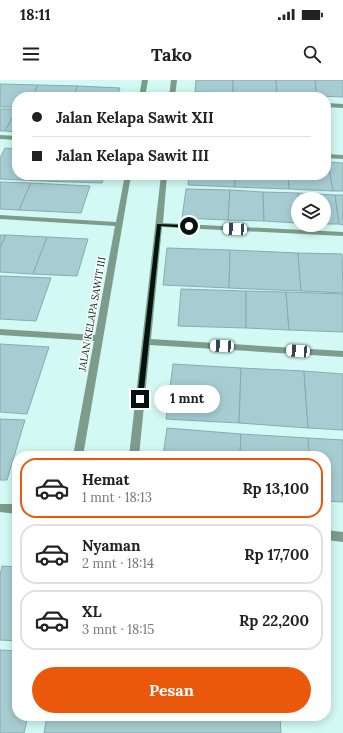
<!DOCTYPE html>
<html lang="id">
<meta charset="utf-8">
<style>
body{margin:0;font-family:Lora,serif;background:#f2f2f2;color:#222;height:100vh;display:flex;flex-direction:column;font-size:15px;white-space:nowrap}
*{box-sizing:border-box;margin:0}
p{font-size:13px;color:#767676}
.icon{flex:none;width:22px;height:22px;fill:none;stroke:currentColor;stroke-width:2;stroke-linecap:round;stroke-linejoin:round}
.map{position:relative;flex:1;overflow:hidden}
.side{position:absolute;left:12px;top:371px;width:319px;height:270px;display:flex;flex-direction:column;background:#fff;border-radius:16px;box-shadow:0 2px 10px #0003}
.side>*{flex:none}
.top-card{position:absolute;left:12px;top:12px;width:319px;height:88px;border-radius:16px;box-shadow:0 2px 10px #0003;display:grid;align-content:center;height:88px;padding:0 20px;background:#fff}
.tools{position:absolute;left:291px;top:112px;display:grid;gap:8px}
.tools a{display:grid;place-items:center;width:40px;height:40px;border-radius:50%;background:#fff;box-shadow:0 2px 10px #0003;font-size:20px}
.end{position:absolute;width:18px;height:18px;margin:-9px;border:5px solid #051311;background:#fff;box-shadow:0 0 0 2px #fff}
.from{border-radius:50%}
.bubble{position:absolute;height:28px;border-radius:14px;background:#fff;box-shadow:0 2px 10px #0003;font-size:13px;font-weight:800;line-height:28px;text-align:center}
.car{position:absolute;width:12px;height:24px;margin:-12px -6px;border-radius:5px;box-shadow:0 0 3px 1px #0007;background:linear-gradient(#fff 24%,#345 0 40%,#fff 0 76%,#345 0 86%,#fff 0)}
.top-card b{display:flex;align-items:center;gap:14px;height:38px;font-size:15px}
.top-card b+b{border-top:1px solid #e0e0e0}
.top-card i{width:10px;height:10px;background:#222}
ul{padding:7px 0 0;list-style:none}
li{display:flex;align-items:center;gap:12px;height:60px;margin:0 8px 6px;padding:0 12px;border:2px solid #e0e0e0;border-radius:16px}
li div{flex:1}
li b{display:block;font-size:15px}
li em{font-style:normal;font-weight:800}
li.active{border-color:#ea580c}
li>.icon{width:36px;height:36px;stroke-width:1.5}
.action{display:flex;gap:8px;margin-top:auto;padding:8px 20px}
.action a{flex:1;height:46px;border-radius:24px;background:#ea580c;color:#fff;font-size:16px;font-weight:800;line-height:46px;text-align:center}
.status{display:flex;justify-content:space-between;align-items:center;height:28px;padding:0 20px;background:#fff;direction:ltr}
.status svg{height:11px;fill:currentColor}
header{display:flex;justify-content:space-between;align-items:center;height:52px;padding:0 20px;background:#fff;font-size:18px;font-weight:800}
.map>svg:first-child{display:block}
.building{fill:#a7cdd2;stroke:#86acb1}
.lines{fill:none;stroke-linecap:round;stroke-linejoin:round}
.minor{fill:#7d9c8c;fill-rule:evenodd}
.route{fill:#051311}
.labels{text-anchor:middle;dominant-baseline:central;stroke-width:3;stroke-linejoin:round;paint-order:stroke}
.street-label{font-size:10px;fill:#051311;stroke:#f7fffd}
</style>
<div class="status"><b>18:11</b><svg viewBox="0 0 49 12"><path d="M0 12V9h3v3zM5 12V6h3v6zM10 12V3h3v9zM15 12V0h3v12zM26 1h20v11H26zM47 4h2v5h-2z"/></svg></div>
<header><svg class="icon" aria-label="menu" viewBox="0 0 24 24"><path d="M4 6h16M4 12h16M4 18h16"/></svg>Tako<svg class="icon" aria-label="search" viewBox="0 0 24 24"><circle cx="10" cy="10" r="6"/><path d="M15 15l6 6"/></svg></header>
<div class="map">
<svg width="343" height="653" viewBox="0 0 343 653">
<rect width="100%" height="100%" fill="#d2f9f3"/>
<g class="building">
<polygon points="196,0 233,0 233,13 195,12"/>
<polygon points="233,0 276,0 277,15 233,13"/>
<polygon points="276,0 315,0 317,16 277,15"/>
<polygon points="315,0 343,0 343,17 317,16"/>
<polygon points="0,4 38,5 32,17 17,17 17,27 0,27"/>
<polygon points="38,5 78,6 73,17 32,17"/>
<polygon points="78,6 120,8 117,17 73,17"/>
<polygon points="0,29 17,29 5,51 0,51"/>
<polygon points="17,29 17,52 5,51"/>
<polygon points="5,68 17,69 17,95 44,95 41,101 0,99 0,78"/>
<polygon points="326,82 328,82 333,111 289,109 288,95 326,95"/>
<polygon points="328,82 343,83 343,111 333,111"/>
<polygon points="44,95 105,95 102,103 41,101"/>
<polygon points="189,95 235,95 235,107 188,105"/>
<polygon points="235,95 288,95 289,109 235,107"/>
<polygon points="0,102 31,103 19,130 0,129"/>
<polygon points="31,103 90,106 81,133 19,130"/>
<polygon points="186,109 230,110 228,140 182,138"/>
<polygon points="230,110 263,112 264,141 228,140"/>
<polygon points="263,112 298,113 298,143 264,141"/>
<polygon points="298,113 335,115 339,144 324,144 324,119 298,119"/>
<polygon points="335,115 343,115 343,145 339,144"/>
<polygon points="0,155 6,155 0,168"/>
<polygon points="6,155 47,157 33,194 0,192 0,168"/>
<polygon points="47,157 88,159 77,196 33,194"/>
<polygon points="167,168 230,170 229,208 163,205"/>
<polygon points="230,170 298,173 301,211 229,208"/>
<polygon points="298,173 342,174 343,213 301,211"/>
<polygon points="0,196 51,198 36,241 0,239"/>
<polygon points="181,209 246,211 246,248 178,246"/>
<polygon points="246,211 286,212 289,250 246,248"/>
<polygon points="286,212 343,214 343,252 289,250"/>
<polygon points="0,264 49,267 27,334 0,332"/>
<polygon points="173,284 241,288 239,343 166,339"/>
<polygon points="241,288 304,291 308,348 239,343"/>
<polygon points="304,291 343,294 343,350 308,348"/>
<polygon points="0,339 25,340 7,400 0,400"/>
<polygon points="167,348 241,354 240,376 163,376"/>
<polygon points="241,354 308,358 309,376 240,376"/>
<polygon points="308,358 343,360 343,422 326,421 326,376 309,376"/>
<polygon points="2,486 17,487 17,561 0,560 0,495"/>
<polygon points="0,570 17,571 17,636 28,636 24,653 0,653"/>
<polygon points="47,636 280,636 281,653 44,653"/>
</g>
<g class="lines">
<g class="minor">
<polygon points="142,0 148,0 145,17 139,17"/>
<polygon points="171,0 177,0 175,17 169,17"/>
<polygon points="326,23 343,24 343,28 326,27"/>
<polygon points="0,55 17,56 17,60 0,59"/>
<polygon points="326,74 343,75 343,79 326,78"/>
<polygon points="125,95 131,95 83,376 73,376 94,261 0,255 0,249 95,255 115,146 0,139 0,135 116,142"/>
<polygon points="161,95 167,95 163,143 343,152 343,156 162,147 151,259 343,271 343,277 150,265 139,376 129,376"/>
<polygon points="0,424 17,424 17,434 0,432"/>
<polygon points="326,450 343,452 343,462 326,460"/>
</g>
</g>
<polygon class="route" points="157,144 189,145 192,146 189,148 161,146 143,319 140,321 137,319"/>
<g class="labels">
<g class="street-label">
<text transform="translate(92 234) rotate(-80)">JALAN KELAPA SAWIT III</text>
</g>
</g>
</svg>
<div class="tools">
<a><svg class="icon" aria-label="layers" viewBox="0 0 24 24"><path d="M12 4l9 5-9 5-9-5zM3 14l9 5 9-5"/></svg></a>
</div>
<i class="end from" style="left:189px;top:146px"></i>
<i class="end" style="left:140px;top:319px"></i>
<div class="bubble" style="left:154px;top:305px;width:66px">1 mnt</div>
<i class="car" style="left:235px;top:149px;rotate:273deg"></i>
<i class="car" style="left:222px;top:266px;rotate:273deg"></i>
<i class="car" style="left:298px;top:271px;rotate:274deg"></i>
<div class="top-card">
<b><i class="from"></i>Jalan Kelapa Sawit XII</b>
<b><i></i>Jalan Kelapa Sawit III</b>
</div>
<section class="side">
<ul>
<li class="active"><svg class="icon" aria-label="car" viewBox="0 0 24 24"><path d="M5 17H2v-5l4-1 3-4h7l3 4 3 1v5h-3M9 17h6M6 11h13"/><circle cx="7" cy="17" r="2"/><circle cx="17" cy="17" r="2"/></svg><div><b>Hemat</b><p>1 mnt · 18:13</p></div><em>Rp 13,100</em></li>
<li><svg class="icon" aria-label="car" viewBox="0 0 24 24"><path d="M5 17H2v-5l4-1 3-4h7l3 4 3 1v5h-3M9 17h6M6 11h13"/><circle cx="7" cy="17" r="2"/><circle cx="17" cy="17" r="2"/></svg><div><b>Nyaman</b><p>2 mnt · 18:14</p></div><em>Rp 17,700</em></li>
<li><svg class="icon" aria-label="car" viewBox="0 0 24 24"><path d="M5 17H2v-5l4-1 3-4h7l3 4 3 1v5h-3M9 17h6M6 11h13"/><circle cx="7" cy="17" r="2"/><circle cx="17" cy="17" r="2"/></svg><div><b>XL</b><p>3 mnt · 18:15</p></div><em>Rp 22,200</em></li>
</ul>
<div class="action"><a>Pesan</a></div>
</section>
</div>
